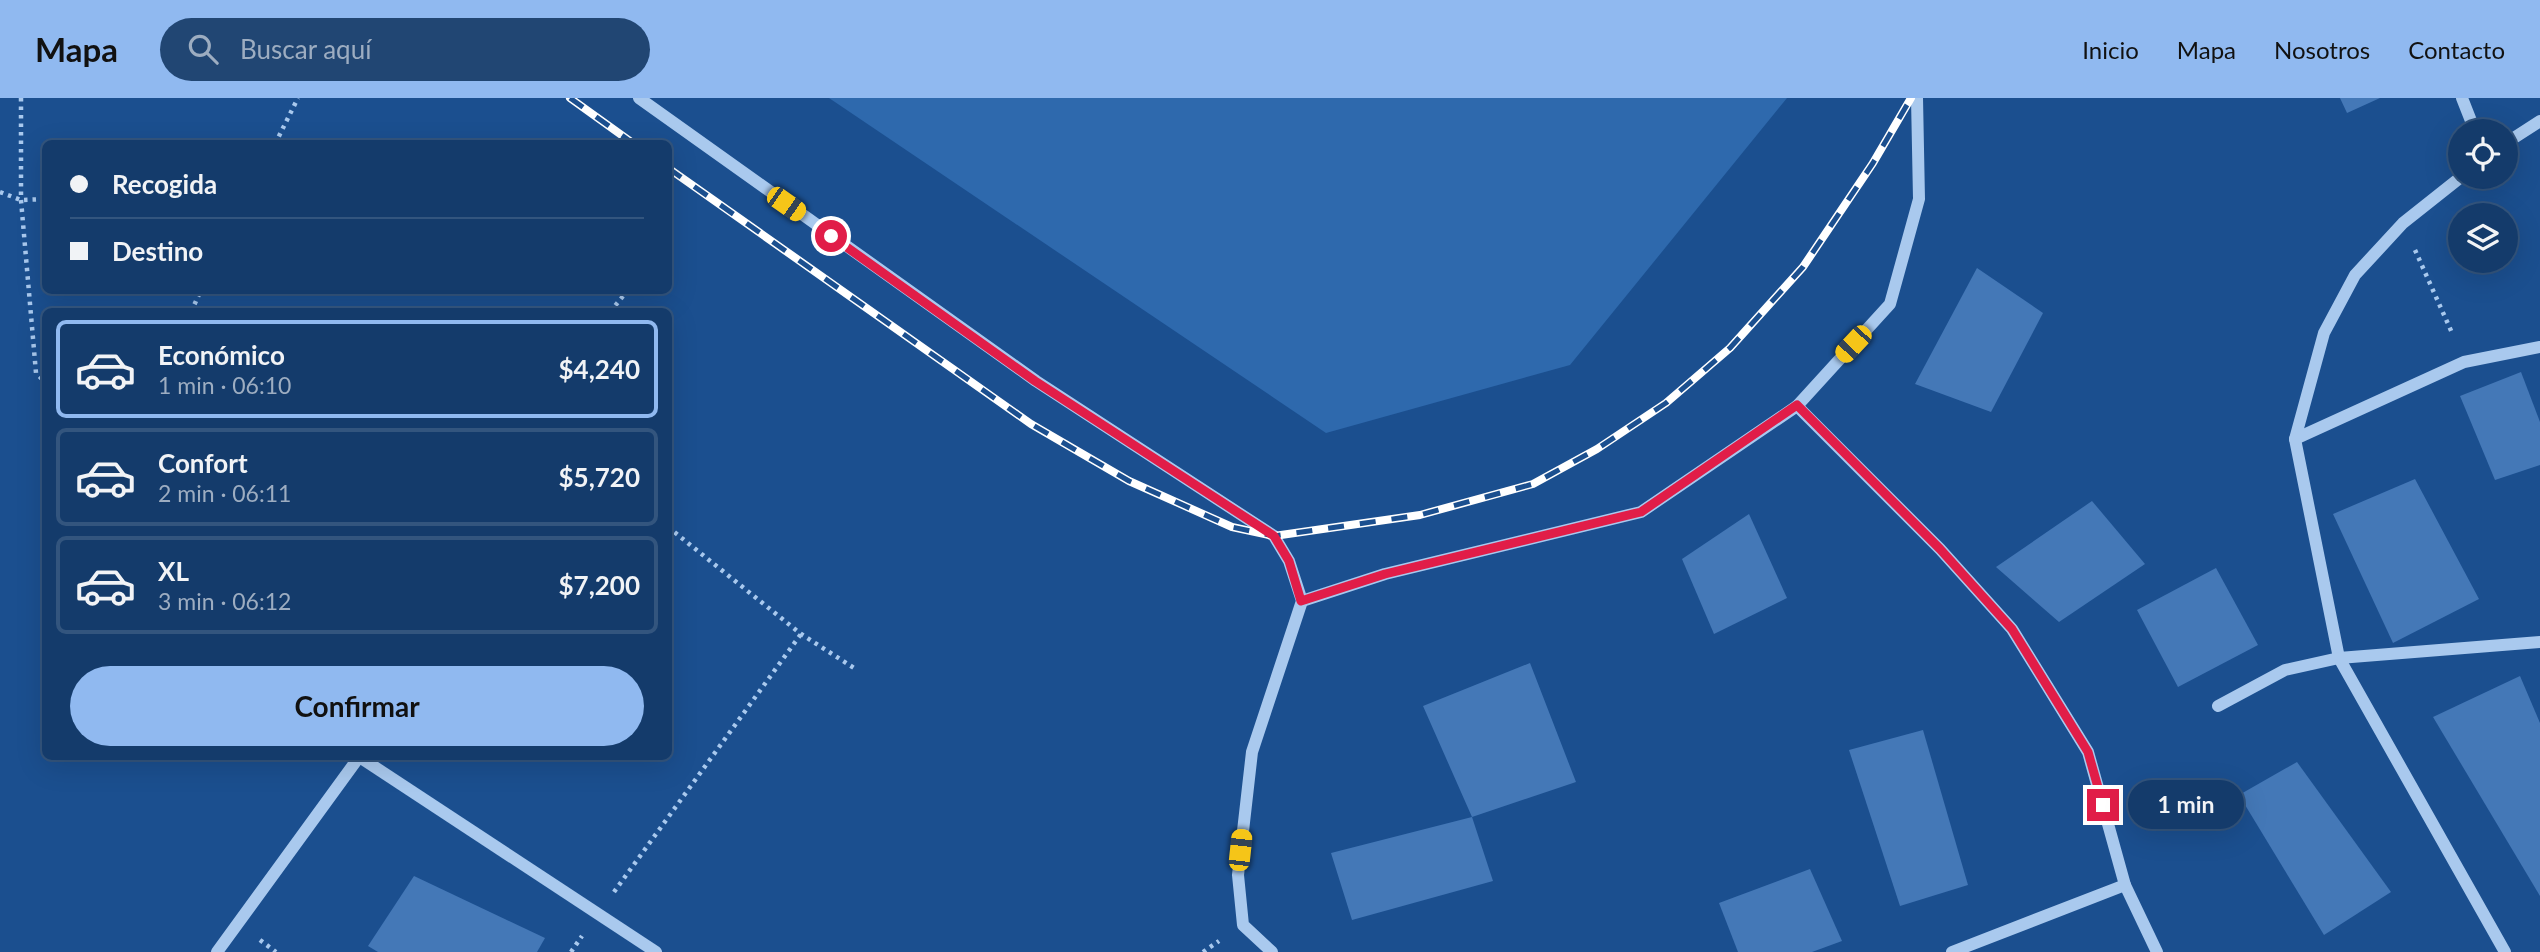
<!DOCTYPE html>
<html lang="es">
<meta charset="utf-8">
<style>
body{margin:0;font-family:Lato,sans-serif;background:#214673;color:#f1f3f6;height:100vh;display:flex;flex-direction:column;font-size:26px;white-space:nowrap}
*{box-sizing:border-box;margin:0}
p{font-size:23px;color:#9dadc1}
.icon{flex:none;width:38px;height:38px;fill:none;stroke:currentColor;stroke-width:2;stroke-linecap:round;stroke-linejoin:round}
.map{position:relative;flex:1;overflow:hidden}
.drawer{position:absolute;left:42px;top:210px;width:630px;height:452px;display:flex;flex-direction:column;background:#143b6b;border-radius:10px;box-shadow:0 7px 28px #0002,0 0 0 2px #33557e}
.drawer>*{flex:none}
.guide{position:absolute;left:42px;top:42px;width:630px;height:154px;border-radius:10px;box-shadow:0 7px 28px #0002,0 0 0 2px #33557e;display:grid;align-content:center;height:154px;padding:0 28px;background:#143b6b}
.fabs{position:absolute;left:2448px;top:21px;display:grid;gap:14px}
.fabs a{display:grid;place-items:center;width:70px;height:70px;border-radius:50%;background:#143b6b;box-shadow:0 7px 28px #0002,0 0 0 2px #33557e;font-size:35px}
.end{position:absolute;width:32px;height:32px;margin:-16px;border:9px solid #e11d48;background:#fff;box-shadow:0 0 0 4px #fff}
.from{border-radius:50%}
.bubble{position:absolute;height:49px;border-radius:24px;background:#143b6b;box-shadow:0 7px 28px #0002,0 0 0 2px #33557e;font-size:23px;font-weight:700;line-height:49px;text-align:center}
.car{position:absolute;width:21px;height:42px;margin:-21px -10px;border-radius:9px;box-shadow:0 0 5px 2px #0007;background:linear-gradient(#f5c518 24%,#345 0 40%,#f5c518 0 76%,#345 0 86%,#f5c518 0)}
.guide b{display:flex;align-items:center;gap:24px;height:66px;font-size:26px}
.guide b+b{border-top:2px solid #33557e}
.guide i{width:18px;height:18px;background:#f1f3f6}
ul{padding:12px 0 0;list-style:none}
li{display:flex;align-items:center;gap:21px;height:98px;margin:0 14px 10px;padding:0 14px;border:4px solid #33557e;border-radius:10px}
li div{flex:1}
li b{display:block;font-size:26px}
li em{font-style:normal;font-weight:700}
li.selected{border-color:#90b9f0}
li>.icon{width:63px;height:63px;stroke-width:1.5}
.button{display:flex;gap:14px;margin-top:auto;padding:14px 28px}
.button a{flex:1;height:80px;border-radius:42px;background:#90b9f0;color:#111;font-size:28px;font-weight:700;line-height:80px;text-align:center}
header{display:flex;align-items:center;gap:42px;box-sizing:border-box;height:98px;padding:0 35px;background:#90b9f0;color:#111}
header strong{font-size:33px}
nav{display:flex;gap:38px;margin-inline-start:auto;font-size:24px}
.search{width:490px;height:63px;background:#214673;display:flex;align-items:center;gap:18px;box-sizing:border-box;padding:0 24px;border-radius:38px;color:#9dadc1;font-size:26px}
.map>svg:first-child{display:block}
.green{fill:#2e69ad}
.building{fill:#4478b7}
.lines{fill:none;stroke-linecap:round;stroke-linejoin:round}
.path{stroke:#a9c9ee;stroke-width:4.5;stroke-dasharray:3.5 5;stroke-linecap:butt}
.minor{stroke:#a9c9ee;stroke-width:12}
.rail-casing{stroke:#fff;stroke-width:8}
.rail{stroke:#1b4f8f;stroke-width:5;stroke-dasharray:16;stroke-linecap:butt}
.route{stroke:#e11d48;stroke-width:9}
</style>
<header>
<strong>Mapa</strong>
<div class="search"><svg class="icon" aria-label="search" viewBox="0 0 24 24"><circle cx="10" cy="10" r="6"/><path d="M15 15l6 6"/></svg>Buscar aquí</div>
<nav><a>Inicio</a><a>Mapa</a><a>Nosotros</a><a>Contacto</a></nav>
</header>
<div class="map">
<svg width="2540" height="854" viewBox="0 0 2540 854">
<rect width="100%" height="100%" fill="#1b4f8f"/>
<polygon class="green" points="829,0 1787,0 1570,267 1326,335"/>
<g class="building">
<polygon points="2340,0 2380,0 2347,15"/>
<polygon points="1977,170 2043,215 1991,314 1915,286"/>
<polygon points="2521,274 2540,324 2540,367 2495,382 2460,298"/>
<polygon points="2415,381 2479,501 2393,545 2333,416"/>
<polygon points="2092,403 2145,466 2059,524 1996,469"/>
<polygon points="1749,416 1787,500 1714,536 1682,461"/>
<polygon points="2216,470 2258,547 2178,589 2137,512"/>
<polygon points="1530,565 1576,684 1472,719 1493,783 1352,822 1331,755 1472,719 1423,608"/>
<polygon points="2520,578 2540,625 2540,798 2433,619"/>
<polygon points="1923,632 1968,787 1900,808 1849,652"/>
<polygon points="2297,664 2391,794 2324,837 2239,697"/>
<polygon points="1810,771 1842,843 1812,854 1738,854 1719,805"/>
<polygon points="414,778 545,840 537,854 378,854 368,848"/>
</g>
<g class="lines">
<g class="path">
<polyline points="21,0 21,102 36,275 46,285"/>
<polyline points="275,46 298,0"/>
<polyline points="0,94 21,102 46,101"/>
<polyline points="668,144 671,140"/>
<polyline points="2415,152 2453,237"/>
<polyline points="191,214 201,192"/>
<polyline points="610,214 628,192"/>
<polyline points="668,429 801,536 854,570"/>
<polyline points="614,794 801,536"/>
<polyline points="260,842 276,854"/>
<polyline points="571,854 582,838"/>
<polyline points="1203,854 1219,843"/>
</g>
<g class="minor">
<polyline points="639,0 1036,283 1274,438 1289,463 1302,503 1252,654 1238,777 1243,827 1272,854"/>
<polyline points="2462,0 2475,33"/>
<polyline points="2506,45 2540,23"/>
<polyline points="2461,79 2403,125 2355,177 2324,235 2295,341 2339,560 2505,854"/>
<polyline points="1797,308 1940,451 2012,531 2088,654 2125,787 2157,854"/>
<polyline points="2295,341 2464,264 2540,249"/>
<polyline points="1302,503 1385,476 1641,414 1797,308 1890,206 1919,101 1917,0"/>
<polyline points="2218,608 2285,572 2339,560 2540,544"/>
<polyline points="358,658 656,854"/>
<polyline points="217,854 359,659"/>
<polyline points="1952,854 2125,787"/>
</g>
<g class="rail-casing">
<g id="rail">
<polyline points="570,0 634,46"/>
<polyline points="668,70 1031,326 1129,383 1232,429 1274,438 1420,417 1533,386 1597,351 1666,305 1730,250 1803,169 1873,65 1911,0"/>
</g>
</g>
<use href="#rail" class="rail"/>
</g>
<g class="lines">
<polyline class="route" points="831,138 1035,283 1274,438 1289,463 1301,503 1385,476 1641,414 1797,307 1940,451 2012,531 2088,654 2103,707"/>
</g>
</svg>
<div class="fabs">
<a><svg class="icon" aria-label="locate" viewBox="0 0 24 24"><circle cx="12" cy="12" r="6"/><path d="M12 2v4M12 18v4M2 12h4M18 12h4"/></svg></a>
<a><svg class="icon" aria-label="layers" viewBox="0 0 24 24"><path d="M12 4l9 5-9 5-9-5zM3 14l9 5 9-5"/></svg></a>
</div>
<i class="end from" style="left:831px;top:138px"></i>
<i class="end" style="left:2103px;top:707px"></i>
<div class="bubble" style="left:2128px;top:682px;width:116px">1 min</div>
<i class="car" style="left:786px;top:106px;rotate:125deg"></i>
<i class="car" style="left:1853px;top:246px;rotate:223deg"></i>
<i class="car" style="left:1240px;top:752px;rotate:6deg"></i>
<div class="guide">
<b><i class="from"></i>Recogida</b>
<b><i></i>Destino</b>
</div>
<section class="drawer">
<ul>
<li class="selected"><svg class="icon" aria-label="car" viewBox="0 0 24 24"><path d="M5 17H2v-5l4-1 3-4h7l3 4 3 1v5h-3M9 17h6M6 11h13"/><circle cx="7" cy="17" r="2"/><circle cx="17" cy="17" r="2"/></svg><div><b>Económico</b><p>1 min · 06:10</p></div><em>$4,240</em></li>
<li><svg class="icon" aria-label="car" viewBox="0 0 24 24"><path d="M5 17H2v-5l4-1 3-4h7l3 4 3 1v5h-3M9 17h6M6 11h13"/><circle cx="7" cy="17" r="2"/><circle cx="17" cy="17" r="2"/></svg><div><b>Confort</b><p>2 min · 06:11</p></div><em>$5,720</em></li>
<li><svg class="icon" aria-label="car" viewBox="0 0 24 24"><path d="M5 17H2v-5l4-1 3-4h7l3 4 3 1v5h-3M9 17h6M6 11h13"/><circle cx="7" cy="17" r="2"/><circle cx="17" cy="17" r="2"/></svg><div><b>XL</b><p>3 min · 06:12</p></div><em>$7,200</em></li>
</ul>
<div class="button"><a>Confirmar</a></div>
</section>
</div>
